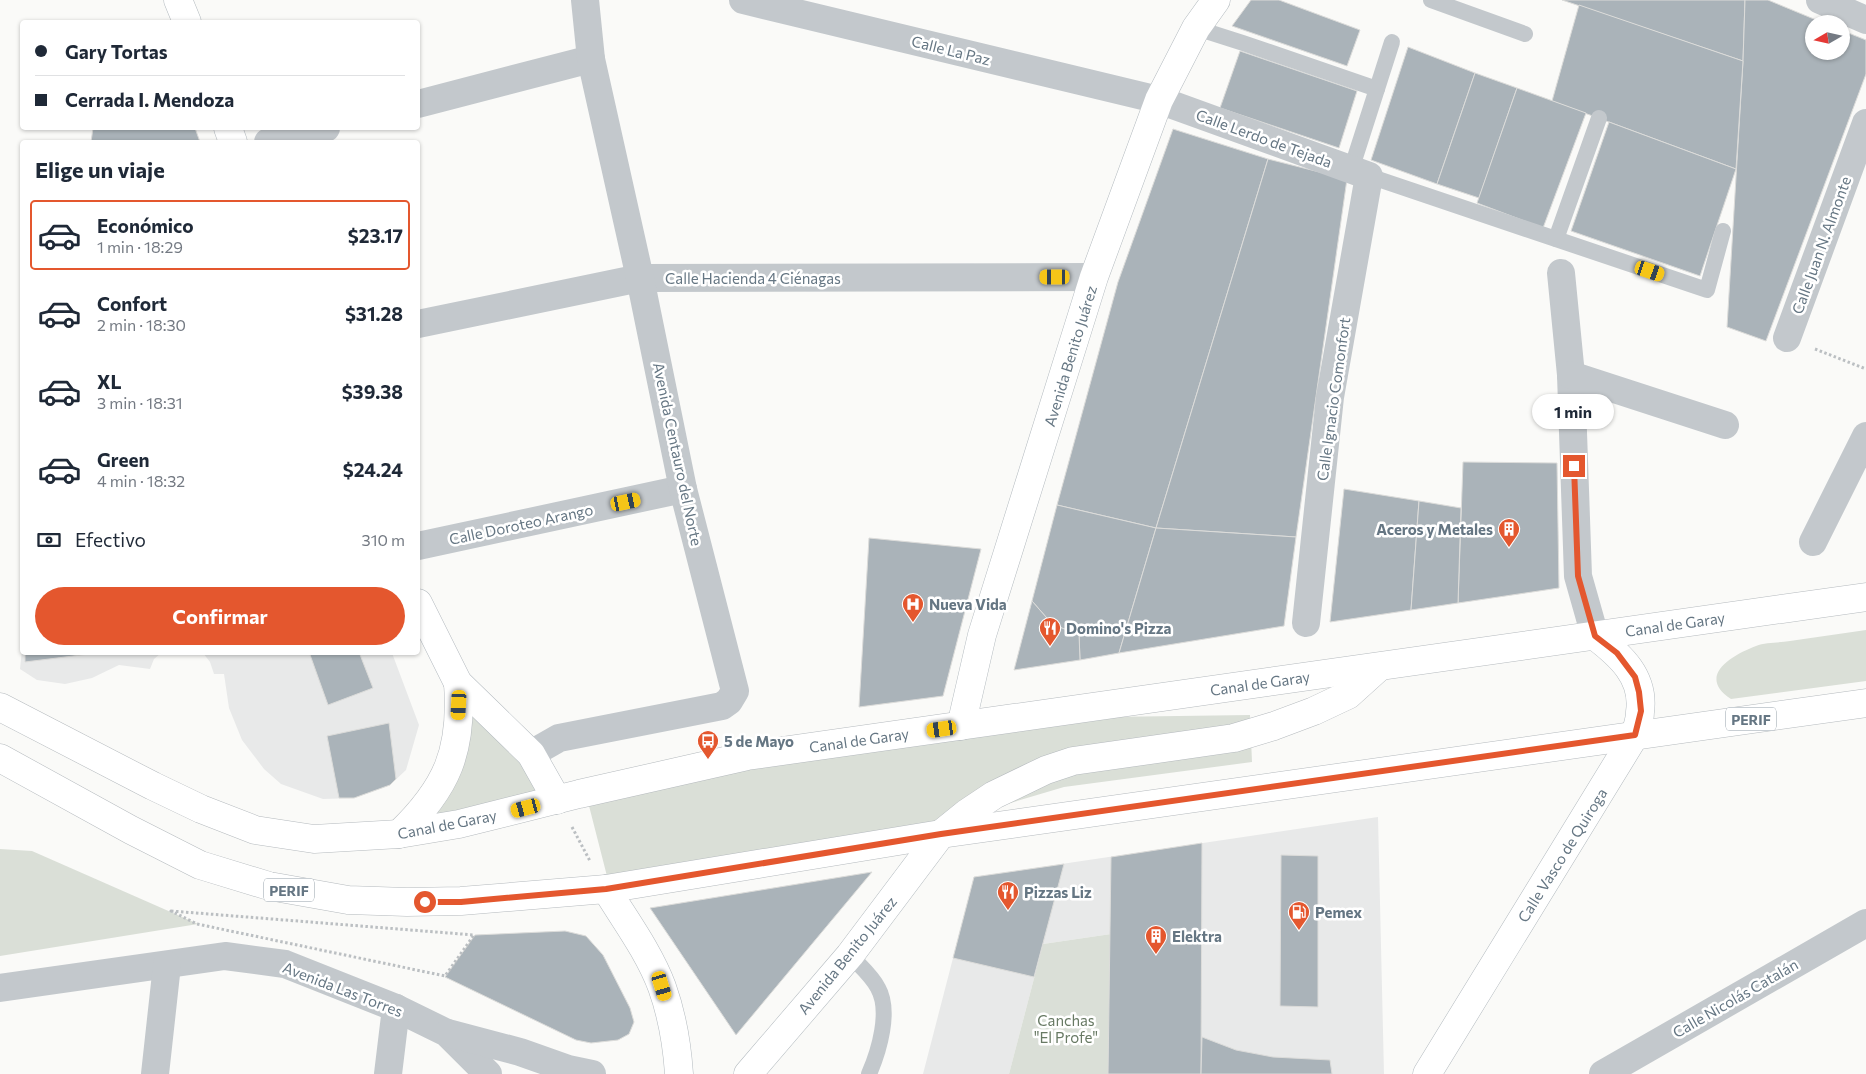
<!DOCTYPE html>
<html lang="es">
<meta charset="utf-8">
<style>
body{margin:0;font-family:Commissioner,sans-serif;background:#f6f6f7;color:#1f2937;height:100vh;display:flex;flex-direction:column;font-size:19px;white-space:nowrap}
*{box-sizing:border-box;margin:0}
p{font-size:16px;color:#747a83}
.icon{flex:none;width:28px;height:28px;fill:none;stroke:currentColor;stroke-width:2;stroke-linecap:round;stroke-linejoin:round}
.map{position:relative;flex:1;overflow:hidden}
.details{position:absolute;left:20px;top:140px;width:400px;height:515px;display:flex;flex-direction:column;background:#fff;border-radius:5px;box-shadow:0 1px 4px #0004}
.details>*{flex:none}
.top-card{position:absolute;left:20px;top:20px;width:400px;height:110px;border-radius:5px;box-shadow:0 1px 4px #0004;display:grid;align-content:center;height:110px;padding:0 15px;background:#fff}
.needle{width:32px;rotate:261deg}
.controls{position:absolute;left:1805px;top:15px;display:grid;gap:10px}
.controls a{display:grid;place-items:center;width:45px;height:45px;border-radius:50%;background:#fff;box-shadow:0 1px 4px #0004;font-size:25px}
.end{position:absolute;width:22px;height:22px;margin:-11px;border:6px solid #e4572e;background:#fff;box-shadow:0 0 0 2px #fff}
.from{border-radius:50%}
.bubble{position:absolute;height:35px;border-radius:18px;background:#fff;box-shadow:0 1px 4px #0004;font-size:16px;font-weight:700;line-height:35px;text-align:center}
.car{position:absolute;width:15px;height:30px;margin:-15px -8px;border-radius:6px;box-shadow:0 0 4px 1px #0007;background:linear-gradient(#f5c518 24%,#345 0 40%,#f5c518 0 76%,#345 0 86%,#f5c518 0)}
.top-card b{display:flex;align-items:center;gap:18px;height:48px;font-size:19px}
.top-card b+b{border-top:1px solid #e0e1e3}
.top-card i{width:12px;height:12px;background:#1f2937}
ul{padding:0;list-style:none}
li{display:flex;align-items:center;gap:15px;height:70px;margin:0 10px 8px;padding:0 5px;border:2px solid transparent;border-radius:5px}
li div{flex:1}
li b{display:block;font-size:19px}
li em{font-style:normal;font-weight:700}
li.on{border-color:#e4572e}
li>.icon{width:45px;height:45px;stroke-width:1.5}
h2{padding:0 15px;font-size:22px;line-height:60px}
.pay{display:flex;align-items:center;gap:12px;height:55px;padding:0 15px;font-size:19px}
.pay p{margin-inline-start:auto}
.cta{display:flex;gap:10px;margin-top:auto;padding:10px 15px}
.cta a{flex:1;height:58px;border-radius:30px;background:#e4572e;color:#fff;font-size:20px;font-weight:700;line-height:58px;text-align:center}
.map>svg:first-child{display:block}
.built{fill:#e8e9e9}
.green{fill:#dadfd7}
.building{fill:#aab3b9;stroke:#dcdcda}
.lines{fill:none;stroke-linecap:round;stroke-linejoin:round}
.secondary-casing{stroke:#b3babf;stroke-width:29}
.primary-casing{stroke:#b5babe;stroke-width:29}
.path{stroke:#bbbfc2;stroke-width:3;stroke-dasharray:2.5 2.5;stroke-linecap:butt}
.lane{stroke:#c3c8cc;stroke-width:16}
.street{stroke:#c3c8cc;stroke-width:28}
.secondary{stroke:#fff;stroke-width:28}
.primary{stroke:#fff;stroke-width:28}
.route{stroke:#e4572e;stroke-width:6}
.labels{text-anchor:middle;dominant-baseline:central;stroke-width:5;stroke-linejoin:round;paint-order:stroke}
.shield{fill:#fff;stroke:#939fa8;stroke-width:1}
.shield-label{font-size:14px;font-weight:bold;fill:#657683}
.street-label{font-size:15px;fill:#657683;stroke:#fff}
.poi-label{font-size:15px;font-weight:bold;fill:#657683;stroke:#fff;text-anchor:start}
.park-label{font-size:15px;fill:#687a64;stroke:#fff}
</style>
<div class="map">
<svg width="1866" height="1074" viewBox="0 0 1866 1074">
<rect width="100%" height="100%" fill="#fafaf8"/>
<g class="built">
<polygon points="22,650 22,652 161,653 154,659 150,669 119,665 92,678 65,684 37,680 20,669"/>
<polygon points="203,653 392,653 419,725 406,770 390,785 354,798 323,799 281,784 264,769 242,740 229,708 224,674 214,674 210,662"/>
<polygon points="1378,817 1384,1074 1108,1074 1111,934 1043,944 1009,1074 923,1074 974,877"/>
</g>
<g class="green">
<path d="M 1866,630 L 1866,681 L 1731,699 C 1696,676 1732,655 1756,646 C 1766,642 1779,643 1790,641 C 1815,637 1841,634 1866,630 Z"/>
<polygon points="461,704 527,756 543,796 457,818 421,814"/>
<polygon points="1250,715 1252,762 1064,787 987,810 941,829 609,884 587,798 955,719"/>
<polygon points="0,849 32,851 198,924 0,956"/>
<polygon points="1111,934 1108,1074 1009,1074 1043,944"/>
</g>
<g class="building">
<polygon points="1251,0 1279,0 1360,30 1347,66 1232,26"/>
<polygon points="1562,0 1745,0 1743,61"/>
<polygon points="1745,0 1768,0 1826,24 1814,24 1814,51 1841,51 1841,30 1866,40 1866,74 1766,341 1727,327 1743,61"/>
<polygon points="1579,5 1743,61 1736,169 1552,101"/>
<polygon points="1408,47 1475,73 1437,184 1371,160"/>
<polygon points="1240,51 1357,91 1339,148 1220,108"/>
<polygon points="1475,73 1517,88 1479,198 1437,184"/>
<polygon points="1517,88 1586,113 1543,228 1477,203"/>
<polygon points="1609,122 1736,169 1700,276 1571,231"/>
<polygon points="93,128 195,128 200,142 91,142"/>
<polygon points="1173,129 1268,159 1156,528 1057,505 1118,282"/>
<polygon points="1268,159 1347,179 1296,537 1156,528"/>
<polygon points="1463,462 1557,463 1559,588 1458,603"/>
<polygon points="1344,489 1419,501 1411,610 1330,622"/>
<polygon points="1419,501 1461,508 1458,603 1411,610"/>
<polygon points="1057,505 1156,528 1119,653 1080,660 1079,634 1053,625 1032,601"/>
<polygon points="1156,528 1296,537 1284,626 1119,653"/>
<polygon points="869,538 981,549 943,696 859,707"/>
<polygon points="1032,601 1053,625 1079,634 1080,660 1014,670"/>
<polygon points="25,652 105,652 25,662"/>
<polygon points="309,652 359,652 373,688 328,705"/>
<polygon points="389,723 396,779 390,785 354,798 339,798 327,736"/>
<polygon points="1202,843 1201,1074 1108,1074 1111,857"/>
<polygon points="1281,855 1318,856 1318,1007 1280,1006"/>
<polygon points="1064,864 1034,977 953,958 974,877"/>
<polygon points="872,872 736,1035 650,908"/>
<polygon points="565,931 586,936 603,955 630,1008 634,1022 629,1034 618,1040 591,1043 576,1040 445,977 475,935"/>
<polygon points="1202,1037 1236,1050 1273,1057 1330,1060 1332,1074 1201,1074"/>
</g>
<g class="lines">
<g class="secondary-casing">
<g id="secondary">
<polyline points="178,0 187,22"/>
<polyline points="228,128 233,142"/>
<polyline points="418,603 458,683 531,754 557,800"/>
<polyline points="961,726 982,635 1094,277 1159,100 1196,28 1216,0"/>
<path d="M 606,889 C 625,920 649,952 662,987 C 672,1015 677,1044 679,1074"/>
<polyline points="748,1074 850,955 941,834"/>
<path d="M 1427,1074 L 1635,735 C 1637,728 1640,720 1640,712 C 1645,677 1620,655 1595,636"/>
</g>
</g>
<g class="primary-casing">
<g id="primary">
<polyline points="0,707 153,786 201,809 255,830 314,839 399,834 459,824 579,794 747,756 1866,597"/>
<polyline points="0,758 131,830 200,865 269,886 348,900 407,902 461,901 606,889 941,834 1866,703"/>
<path d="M 399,834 C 447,788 463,751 458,683"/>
<polyline points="941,834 967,813 994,795 1046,770 1073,761 1234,738 1274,726 1314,711 1348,695 1379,667"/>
</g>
</g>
<g class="path">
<polyline points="1815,349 1866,369"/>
<polyline points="572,827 590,861"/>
<polygon points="171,911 474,935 445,976 197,924"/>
</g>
<g class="lane">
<polyline points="1431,0 1525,34"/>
<polyline points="1196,28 1243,43 1377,89"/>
<polyline points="1351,170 1392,42"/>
<polyline points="1369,176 1707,290 1723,231"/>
<polyline points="1556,239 1599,118"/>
<path d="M 850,955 C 859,965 872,976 878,988 C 891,1011 879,1051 869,1074"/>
</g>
<g class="street">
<polyline points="743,0 1159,100 1369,176 1330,397 1306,623"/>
<polyline points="1820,0 1866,20"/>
<polyline points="418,104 591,59"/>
<polyline points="268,142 326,128"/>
<polyline points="1561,273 1571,375 1578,576 1595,636"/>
<polyline points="418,324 640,278 1094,277"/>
<polyline points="1787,338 1866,123"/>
<polyline points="1571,375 1725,425"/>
<polyline points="1813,542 1866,436"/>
<polyline points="418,546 683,489"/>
<polyline points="531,754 559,738 722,706 729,701 735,691 683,489 640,278 591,59 585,0"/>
<polyline points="0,988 225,956 285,964 396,1008 447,1033 488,1074"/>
<polyline points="448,1033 520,1052 568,1069 592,1074"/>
<polyline points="155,1074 167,965"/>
<polyline points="388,1074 396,1008"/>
<polyline points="1603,1074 1866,923"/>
</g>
<use href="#secondary" class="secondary"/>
<use href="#primary" class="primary"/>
</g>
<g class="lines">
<polyline class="route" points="425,902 461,902 606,889 941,834 1635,735 1641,711 1639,692 1635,677 1617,653 1595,636 1578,576 1574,466"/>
</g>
<defs>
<g id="building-pin" transform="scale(1.125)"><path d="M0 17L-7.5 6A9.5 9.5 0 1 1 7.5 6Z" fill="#e4572e" stroke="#fff"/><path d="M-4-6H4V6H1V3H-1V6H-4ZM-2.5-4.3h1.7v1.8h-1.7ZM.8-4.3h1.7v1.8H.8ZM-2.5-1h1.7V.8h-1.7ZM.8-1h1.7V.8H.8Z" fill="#fff"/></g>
<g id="hospital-pin" transform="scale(1.125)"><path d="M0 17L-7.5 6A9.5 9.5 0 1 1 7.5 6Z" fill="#e4572e" stroke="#fff"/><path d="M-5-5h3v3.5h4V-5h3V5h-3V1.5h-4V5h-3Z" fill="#fff"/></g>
<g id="restaurant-pin" transform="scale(1.125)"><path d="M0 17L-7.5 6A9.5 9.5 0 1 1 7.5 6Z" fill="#e4572e" stroke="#fff"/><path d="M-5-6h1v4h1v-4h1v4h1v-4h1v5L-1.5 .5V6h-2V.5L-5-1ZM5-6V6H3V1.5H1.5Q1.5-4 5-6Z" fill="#fff"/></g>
<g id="bus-pin" transform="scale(1.125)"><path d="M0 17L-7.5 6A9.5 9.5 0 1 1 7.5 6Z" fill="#e4572e" stroke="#fff"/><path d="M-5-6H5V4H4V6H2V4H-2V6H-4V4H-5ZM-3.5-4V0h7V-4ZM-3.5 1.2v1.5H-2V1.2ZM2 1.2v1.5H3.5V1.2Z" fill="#fff"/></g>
<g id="fuel-pin" transform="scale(1.125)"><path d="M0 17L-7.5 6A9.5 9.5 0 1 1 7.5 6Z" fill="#e4572e" stroke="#fff"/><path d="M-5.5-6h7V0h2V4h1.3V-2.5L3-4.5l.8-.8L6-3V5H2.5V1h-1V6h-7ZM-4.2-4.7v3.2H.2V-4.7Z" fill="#fff"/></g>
</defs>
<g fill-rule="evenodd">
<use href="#building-pin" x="1509" y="529"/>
<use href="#hospital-pin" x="913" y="604"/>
<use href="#restaurant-pin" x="1050" y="628"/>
<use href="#bus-pin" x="708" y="741"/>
<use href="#restaurant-pin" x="1008" y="892"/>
<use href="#fuel-pin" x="1299" y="912"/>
<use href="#building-pin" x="1156" y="936"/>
</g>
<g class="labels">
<g class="shield">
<rect x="1726" y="707.5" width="50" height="23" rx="4"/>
<rect x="264" y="878.5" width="50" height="23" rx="4"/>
</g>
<g class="shield-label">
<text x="1751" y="719">PERIF</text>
<text x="289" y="890">PERIF</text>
</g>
<g class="street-label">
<text transform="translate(951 50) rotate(14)">Calle La Paz</text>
<text transform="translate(1264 138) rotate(20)">Calle Lerdo de Tejada</text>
<text transform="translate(1821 245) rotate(-70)">Calle Juan N. Almonte</text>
<text x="753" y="278">Calle Hacienda 4 Ciénagas</text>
<text transform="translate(1070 356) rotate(-73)">Avenida Benito Juárez</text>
<text transform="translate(1333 399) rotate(-82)">Calle Ignacio Comonfort</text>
<text transform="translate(678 454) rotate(78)">Avenida Centauro del Norte</text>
<text transform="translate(521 524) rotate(-12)">Calle Doroteo Arango</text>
<text transform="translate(1675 624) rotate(-8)">Canal de Garay</text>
<text transform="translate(1260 683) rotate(-8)">Canal de Garay</text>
<text transform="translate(859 740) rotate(-8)">Canal de Garay</text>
<text transform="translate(447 824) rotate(-11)">Canal de Garay</text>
<text transform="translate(1562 855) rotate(-58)">Calle Vasco de Quiroga</text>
<text transform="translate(847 955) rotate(-51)">Avenida Benito Juárez</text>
<text transform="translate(343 989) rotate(21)">Avenida Las Torres</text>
<text transform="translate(1735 998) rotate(-30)">Calle Nicolás Catalán</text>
</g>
<g class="poi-label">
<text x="1493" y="529" text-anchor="end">Aceros y Metales</text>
<text x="929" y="604">Nueva Vida</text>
<text x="1066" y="628">Domino's Pizza</text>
<text x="724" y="741">5 de Mayo</text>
<text x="1024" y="892">Pizzas Liz</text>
<text x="1315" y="912">Pemex</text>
<text x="1172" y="936">Elektra</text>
</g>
<g class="park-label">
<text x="1066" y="1020">Canchas<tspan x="1066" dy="17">"El Profe"</tspan></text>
</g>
</g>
</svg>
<div class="controls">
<a><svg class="needle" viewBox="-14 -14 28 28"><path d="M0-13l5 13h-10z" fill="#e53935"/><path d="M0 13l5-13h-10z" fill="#747a83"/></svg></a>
</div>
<i class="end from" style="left:425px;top:902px"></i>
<i class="end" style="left:1574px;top:466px"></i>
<div class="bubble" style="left:1532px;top:394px;width:82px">1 min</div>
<i class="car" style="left:1650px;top:271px;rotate:109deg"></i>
<i class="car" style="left:1055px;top:277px;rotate:270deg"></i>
<i class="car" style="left:626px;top:502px;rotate:78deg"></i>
<i class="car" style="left:459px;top:705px;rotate:183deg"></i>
<i class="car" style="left:942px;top:729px;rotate:262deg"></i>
<i class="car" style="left:526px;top:808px;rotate:255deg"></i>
<i class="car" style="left:662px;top:986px;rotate:163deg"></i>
<div class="top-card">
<b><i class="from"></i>Gary Tortas</b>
<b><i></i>Cerrada I. Mendoza</b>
</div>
<section class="details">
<h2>Elige un viaje</h2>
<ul>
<li class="on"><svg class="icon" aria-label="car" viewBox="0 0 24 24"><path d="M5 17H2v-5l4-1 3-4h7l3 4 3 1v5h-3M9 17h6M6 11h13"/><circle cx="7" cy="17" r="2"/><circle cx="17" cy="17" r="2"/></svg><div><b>Económico</b><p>1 min · 18:29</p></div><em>$23.17</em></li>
<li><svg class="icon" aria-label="car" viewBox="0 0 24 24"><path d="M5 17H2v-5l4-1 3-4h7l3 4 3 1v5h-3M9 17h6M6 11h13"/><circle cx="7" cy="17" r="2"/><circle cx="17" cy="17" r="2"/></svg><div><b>Confort</b><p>2 min · 18:30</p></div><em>$31.28</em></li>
<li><svg class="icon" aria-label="car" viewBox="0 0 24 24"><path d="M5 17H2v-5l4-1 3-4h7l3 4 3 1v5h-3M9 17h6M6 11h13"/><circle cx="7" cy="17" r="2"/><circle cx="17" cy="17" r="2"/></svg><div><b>XL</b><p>3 min · 18:31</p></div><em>$39.38</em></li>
<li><svg class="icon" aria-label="car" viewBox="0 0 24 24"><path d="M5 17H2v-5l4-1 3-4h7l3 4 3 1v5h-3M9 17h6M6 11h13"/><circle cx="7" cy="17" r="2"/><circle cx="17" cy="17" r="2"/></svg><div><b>Green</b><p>4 min · 18:32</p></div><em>$24.24</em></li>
</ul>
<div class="pay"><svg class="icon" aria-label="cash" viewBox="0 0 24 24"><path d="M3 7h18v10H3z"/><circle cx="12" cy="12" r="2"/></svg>Efectivo<p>310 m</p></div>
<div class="cta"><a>Confirmar</a></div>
</section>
</div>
